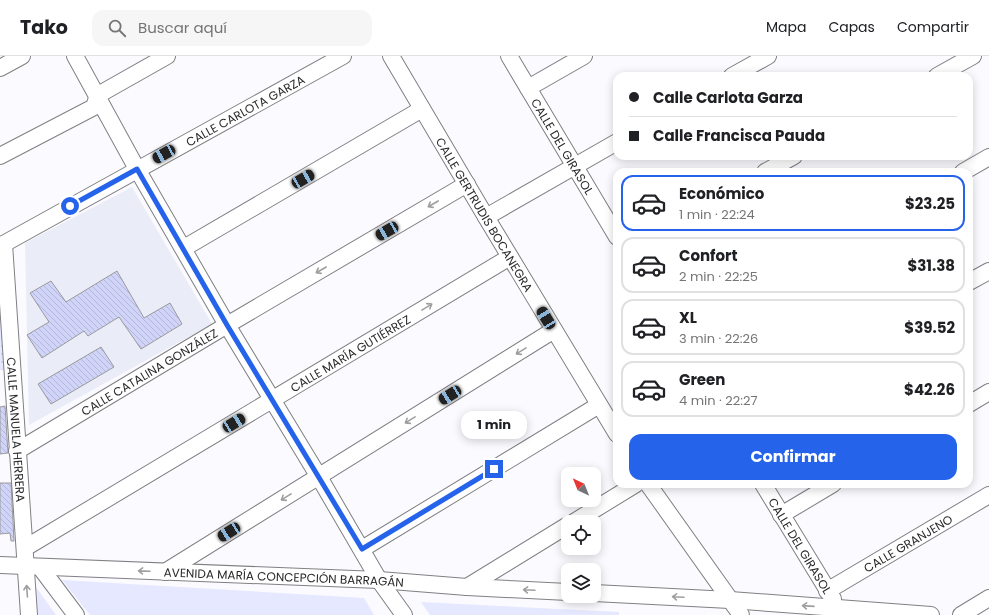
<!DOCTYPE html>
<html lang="es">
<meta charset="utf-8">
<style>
body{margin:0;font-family:Poppins,sans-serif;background:#f6f6f6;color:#202124;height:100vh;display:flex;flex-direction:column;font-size:15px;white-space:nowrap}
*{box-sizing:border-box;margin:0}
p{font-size:13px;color:#757577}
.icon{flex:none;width:22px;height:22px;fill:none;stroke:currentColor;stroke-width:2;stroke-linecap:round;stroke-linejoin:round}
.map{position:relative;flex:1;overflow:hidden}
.drawer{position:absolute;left:613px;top:112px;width:360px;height:320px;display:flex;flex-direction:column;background:#fff;border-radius:12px;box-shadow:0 2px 10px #0003}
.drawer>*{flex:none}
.banner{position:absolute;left:613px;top:16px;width:360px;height:88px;border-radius:12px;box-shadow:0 2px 10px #0003;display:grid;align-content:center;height:88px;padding:0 16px;background:#fff}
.needle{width:26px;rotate:317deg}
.fabs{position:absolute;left:561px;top:411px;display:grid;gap:8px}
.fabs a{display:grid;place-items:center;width:40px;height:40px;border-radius:8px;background:#fff;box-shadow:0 2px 10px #0003;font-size:20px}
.end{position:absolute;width:18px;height:18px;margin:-9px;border:5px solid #2563eb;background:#fff;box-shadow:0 0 0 2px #fff}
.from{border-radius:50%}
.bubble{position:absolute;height:28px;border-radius:12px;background:#fff;box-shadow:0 2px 10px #0003;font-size:13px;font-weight:700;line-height:28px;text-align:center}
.car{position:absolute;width:12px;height:24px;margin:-12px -6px;border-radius:5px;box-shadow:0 0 3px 1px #0007;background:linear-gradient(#222 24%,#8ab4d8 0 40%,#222 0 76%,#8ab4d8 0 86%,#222 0)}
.banner b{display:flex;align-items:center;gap:14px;height:38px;font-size:15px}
.banner b+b{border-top:1px solid #e0e0e0}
.banner i{width:10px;height:10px;background:#202124}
ul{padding:7px 0 0;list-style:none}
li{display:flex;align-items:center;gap:12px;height:56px;margin:0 8px 6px;padding:0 8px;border:2px solid #e0e0e0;border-radius:12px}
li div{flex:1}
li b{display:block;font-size:15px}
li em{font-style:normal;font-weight:700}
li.selected{border-color:#2563eb}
li>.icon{width:36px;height:36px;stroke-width:1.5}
.cta{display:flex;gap:8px;margin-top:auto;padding:8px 16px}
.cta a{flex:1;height:46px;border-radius:12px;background:#2563eb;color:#fff;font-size:16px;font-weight:700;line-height:46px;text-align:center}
header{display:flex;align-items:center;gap:24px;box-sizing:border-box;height:56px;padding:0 20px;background:#fff;border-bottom:1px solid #e0e0e0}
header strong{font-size:19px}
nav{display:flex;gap:22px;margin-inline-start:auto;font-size:14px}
.search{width:280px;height:36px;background:#f6f6f6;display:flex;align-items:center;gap:10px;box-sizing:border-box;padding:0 14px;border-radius:12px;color:#757577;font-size:15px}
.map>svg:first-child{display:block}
.built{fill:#eaecf7}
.grass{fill:url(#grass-dots)}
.park{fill:#e5e8ff}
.building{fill:url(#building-back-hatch);stroke:#9a9a9e}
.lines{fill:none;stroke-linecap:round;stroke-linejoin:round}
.minor-casing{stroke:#808084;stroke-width:18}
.minor{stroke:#fff;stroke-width:16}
.oneway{stroke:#9f9fa0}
.route{stroke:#2563eb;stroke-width:5}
.labels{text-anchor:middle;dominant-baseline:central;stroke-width:3.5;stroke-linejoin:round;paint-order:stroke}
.street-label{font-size:12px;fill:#2a2a2c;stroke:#fafaff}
</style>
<header>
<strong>Tako</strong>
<div class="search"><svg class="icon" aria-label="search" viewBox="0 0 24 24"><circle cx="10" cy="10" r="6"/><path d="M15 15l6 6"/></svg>Buscar aquí</div>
<nav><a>Mapa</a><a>Capas</a><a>Compartir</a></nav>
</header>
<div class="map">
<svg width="989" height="559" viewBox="0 0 989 559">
<defs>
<pattern id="grass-dots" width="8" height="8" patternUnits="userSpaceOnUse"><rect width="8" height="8" fill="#e5e8ff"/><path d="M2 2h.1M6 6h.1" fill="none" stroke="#c5c7db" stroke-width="1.8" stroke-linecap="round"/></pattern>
<pattern id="building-back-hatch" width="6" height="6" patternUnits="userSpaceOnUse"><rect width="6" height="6" fill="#d0d4f8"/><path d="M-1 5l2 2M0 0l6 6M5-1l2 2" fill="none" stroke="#b3b6d5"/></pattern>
</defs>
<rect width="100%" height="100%" fill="#fafaff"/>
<polygon class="built" points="132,131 212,268 29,369 25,187"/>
<polygon class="grass" points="0,207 9,313 0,314"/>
<g class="park">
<polygon points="62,524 364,542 374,559 90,559"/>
<polygon points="33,527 56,559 35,559"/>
<polygon points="421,546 619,556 619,559 430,559"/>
</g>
<g class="building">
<polygon points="117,215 144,262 170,247 182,268 141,293 119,261 88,280 84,275 42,302 27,279 49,266 30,237 51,225 66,246"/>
<polygon points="101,291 114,311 51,348 38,328"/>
<polygon points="5,350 8,397 0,398 0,351"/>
<polygon points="0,427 11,427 14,485 11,485 10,477 0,478"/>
</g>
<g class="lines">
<g class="minor-casing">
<g id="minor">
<polyline points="75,0 137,113 227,269 319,421 379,524 404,559"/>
<path id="s1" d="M 391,0 L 486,161 L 617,378"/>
<path id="s2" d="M 509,0 L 617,181"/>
<polyline points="0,12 22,0"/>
<polyline points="732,20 768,0"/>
<polyline points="937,20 973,0"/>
<polyline points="528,32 584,0"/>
<polyline points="0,100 94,51 98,39 167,0"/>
<polyline points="765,116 794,100"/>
<polyline points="963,116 989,101"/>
<polyline points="486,161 617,86"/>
<path id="s3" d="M 4,188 L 29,559"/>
<path id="s4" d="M 0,190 L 343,0"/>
<polyline points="184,192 422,53"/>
<polyline points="969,226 989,215"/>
<polyline points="969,348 989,336"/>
<path id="s5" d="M 17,395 L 227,269 L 467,128"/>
<polyline points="648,428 741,559"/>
<path id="s6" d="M 763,428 L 833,543"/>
<polyline points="781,459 833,428"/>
<polyline points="574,466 636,428"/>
<path id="s7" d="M 25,492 L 510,201"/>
<polyline points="362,493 599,349"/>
<path id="s8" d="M 0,509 L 379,524 L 467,531 L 568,536"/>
<polyline points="40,511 76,559"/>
<polyline points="165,516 554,274"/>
<polyline points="467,531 568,469"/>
<path id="s9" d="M 827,535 L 989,439"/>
<polyline points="594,537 730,544 931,559"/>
<polyline points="961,559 989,542"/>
</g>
</g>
<use href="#minor" class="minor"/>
</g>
<defs><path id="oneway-shaft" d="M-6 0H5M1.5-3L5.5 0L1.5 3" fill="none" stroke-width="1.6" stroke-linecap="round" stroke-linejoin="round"/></defs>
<g class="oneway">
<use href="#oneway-shaft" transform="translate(433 148) rotate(150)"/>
<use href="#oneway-shaft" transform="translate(321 214) rotate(150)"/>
<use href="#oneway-shaft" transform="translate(427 251) rotate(-31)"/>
<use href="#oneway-shaft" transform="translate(521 295) rotate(148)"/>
<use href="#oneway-shaft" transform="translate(410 364) rotate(148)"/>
<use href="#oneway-shaft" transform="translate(286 441) rotate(148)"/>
<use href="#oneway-shaft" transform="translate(144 515) rotate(-178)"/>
<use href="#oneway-shaft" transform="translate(529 534) rotate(-177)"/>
<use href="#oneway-shaft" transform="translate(27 535) rotate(-94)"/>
<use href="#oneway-shaft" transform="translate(678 541) rotate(-177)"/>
<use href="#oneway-shaft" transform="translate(808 550) rotate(-176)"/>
</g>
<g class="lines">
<polyline class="route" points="70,150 137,113 227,269 362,493 494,413"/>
</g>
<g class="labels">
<g class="street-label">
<text stroke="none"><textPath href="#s4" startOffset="280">CALLE CARLOTA GARZA</textPath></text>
<text stroke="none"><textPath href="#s2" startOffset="105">CALLE DEL GIRASOL</textPath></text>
<text stroke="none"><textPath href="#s1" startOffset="184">CALLE GERTRUDIS BOCANEGRA</textPath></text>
<text stroke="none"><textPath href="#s7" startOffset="379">CALLE MARÍA GUTIÉRREZ</textPath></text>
<text stroke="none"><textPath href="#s5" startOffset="154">CALLE CATALINA GONZÁLEZ</textPath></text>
<text stroke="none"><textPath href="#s3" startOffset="186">CALLE MANUELA HERRERA</textPath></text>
<text stroke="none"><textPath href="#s9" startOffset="94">CALLE GRANJENO</textPath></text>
<text stroke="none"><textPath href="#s6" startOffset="72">CALLE DEL GIRASOL</textPath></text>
<text stroke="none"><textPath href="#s8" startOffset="284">AVENIDA MARÍA CONCEPCIÓN BARRAGÁN</textPath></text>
</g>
</g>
</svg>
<div class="fabs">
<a><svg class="needle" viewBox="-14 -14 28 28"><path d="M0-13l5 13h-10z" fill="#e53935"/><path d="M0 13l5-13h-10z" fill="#757577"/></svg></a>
<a><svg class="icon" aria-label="locate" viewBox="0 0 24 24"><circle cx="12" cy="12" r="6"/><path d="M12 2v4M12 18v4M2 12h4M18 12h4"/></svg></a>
<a><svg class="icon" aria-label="layers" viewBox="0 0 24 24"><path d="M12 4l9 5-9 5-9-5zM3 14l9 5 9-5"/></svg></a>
</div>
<i class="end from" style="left:70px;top:150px"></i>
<i class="end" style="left:494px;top:413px"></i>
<div class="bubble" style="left:461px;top:355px;width:66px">1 min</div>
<i class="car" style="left:164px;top:98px;rotate:241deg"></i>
<i class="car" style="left:303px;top:123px;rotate:60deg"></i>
<i class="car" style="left:387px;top:175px;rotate:240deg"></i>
<i class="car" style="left:546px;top:262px;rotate:329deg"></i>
<i class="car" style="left:450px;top:339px;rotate:238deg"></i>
<i class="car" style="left:234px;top:367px;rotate:59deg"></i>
<i class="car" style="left:229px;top:476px;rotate:238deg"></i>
<div class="banner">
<b><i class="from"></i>Calle Carlota Garza</b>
<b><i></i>Calle Francisca Pauda</b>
</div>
<section class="drawer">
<ul>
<li class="selected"><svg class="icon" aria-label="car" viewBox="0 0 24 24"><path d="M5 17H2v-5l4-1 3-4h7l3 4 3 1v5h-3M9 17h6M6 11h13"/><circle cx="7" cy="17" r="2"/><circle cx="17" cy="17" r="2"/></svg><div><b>Económico</b><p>1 min · 22:24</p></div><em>$23.25</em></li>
<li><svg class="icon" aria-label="car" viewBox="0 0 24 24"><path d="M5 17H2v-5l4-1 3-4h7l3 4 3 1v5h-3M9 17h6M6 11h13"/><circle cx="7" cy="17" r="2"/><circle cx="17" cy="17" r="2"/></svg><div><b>Confort</b><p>2 min · 22:25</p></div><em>$31.38</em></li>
<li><svg class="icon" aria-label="car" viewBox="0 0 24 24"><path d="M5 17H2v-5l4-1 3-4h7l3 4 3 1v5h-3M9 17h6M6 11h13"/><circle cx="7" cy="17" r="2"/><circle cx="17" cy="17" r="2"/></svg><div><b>XL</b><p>3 min · 22:26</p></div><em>$39.52</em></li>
<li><svg class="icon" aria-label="car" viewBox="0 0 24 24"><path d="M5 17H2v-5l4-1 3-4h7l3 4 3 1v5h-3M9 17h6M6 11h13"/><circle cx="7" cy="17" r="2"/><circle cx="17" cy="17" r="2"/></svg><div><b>Green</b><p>4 min · 22:27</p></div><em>$42.26</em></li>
</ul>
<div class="cta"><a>Confirmar</a></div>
</section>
</div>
